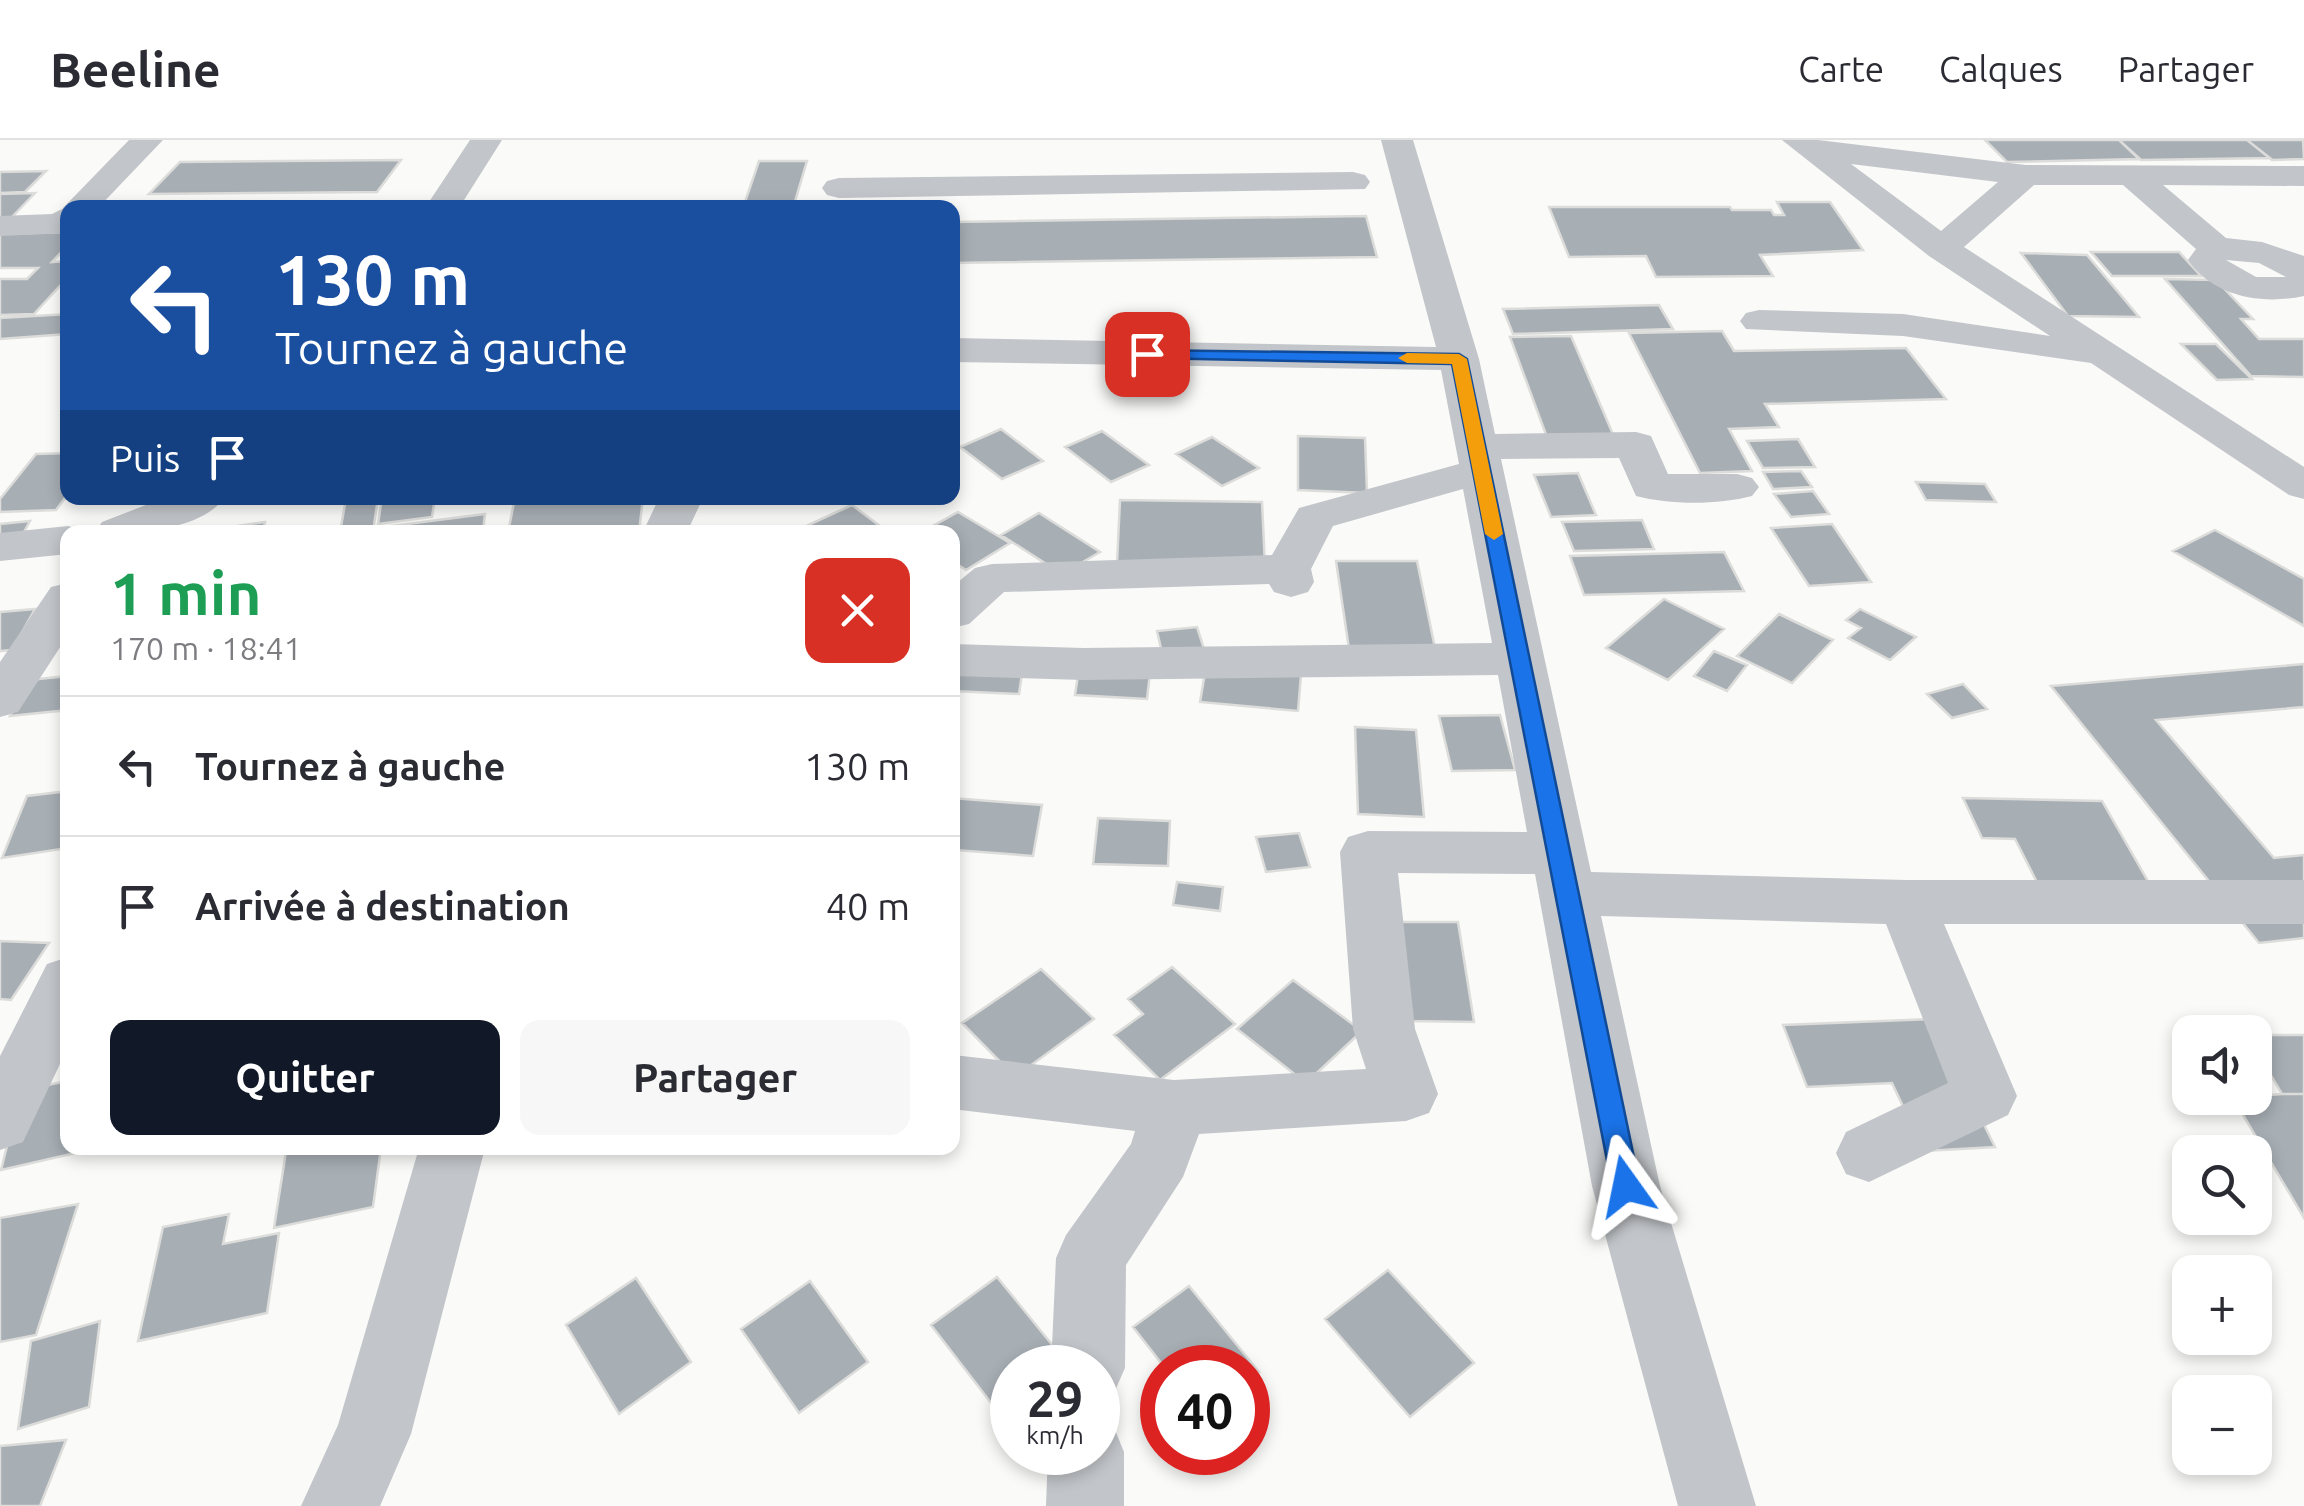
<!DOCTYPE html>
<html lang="fr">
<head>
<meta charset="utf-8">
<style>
  body { margin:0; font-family:Ubuntu,sans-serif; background:#f7f7f7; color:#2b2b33; height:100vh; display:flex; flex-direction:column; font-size:38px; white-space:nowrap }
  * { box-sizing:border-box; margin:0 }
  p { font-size:32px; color:#7c7c81 }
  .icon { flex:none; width:55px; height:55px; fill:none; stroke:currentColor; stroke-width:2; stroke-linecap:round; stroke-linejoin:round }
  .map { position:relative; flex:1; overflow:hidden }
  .sheet { position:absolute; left:60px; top:385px; width:900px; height:630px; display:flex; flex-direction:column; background:#fff; border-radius:20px; box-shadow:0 5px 15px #0003 }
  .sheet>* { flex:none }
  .top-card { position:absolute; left:60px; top:60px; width:900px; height:305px; border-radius:20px; box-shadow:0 5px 15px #0003; background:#1a4fa0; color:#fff; overflow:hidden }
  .controls { position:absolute; left:2172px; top:875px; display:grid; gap:20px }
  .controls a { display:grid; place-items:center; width:100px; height:100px; border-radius:20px; background:#fff; box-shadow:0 5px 15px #0003; font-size:50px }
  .speed { position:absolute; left:990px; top:1205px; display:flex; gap:20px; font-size:50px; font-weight:700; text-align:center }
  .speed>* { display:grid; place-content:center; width:130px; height:130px; border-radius:50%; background:#fff; box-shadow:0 5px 15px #0003; line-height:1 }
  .speed small { font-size:25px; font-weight:400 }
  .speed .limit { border:15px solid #d22; background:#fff; color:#111 }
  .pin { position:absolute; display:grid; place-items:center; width:85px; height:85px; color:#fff; margin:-42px; border-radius:20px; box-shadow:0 5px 15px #0006 }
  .me { position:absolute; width:110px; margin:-55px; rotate:348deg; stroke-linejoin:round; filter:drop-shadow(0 0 8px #0008) }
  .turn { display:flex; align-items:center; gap:35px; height:210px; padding:0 50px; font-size:45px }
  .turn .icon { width:130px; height:130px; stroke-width:2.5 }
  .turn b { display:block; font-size:70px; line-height:85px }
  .then { display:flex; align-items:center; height:95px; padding:0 50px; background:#0003; gap:20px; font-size:38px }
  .round { display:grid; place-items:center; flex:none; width:105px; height:105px; border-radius:20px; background:#f7f7f7 }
  .head { display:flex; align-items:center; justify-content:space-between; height:170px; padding:0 50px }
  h1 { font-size:60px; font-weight:700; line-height:75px; color:#1e9e55 }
  .action { display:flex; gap:20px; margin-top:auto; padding:20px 50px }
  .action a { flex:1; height:115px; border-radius:20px; background:#111827; color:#fff; font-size:40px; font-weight:700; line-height:115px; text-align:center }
  .action a+a { background:#f7f7f7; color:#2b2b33 }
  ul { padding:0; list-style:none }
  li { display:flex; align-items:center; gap:30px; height:140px; padding:0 50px; border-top:2px solid #e1e1e2 }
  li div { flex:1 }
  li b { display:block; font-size:38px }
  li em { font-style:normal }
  header { display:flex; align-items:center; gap:60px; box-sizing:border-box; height:140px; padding:0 50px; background:#fff; border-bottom:2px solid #e1e1e2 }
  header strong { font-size:48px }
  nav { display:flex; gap:55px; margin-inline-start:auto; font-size:35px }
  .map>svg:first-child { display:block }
</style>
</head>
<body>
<header>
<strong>Beeline</strong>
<nav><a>Carte</a><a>Calques</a><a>Partager</a></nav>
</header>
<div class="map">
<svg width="2304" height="1366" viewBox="0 0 2304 1366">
  <rect width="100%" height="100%" fill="#fafaf8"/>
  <path fill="#a7aeb4" stroke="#dcdcda" stroke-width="2.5" d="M1985,0H2119L2139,19L2007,22Z
    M2119,0H2247L2270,18L2141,20Z
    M2247,0H2303L2304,19L2272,20Z
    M401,20L377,52L149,54L180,22Z
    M759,21H807L793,68H743Z
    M46,31L25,52L0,53V32Z
    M35,53L10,79H0V54Z
    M1777,62H1830L1863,110L1760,115L1773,136L1656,137L1646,116L1569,117L1549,67H1730L1732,70H1771L1774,75H1784Z
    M1366,76L1377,117L952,123V82Z
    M68,92V105L52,122L68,121V137L34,174L0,175V139H27L38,128H0V94Z
    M2091,112H2179L2201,136H2112Z
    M2021,113L2087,115L2139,177L2068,176Z
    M2165,139L2216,140L2253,179H2241L2259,199H2304V237L2251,236Z
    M1659,165L1673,189L1513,194L1503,169Z
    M68,174V194L0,199V178Z
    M1722,191L1734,211L1906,208L1946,259L1765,264L1779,287L1729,289L1752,331L1700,333L1629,193Z
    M1571,196L1615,299L1548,300L1510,197Z
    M2181,204H2216L2252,239L2217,240Z
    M1001,289L1043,321L1002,339L960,307Z
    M1102,291L1149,325L1111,342L1065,307Z
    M1298,296L1365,298L1367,353L1298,350Z
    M1212,297L1259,328L1222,346L1176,314Z
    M1798,299L1815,327L1763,328L1747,301Z
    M68,313V354L56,370L0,372V359L36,314Z
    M1801,331L1812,347L1773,349L1763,332Z
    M1578,333L1596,375L1551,377L1534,335Z
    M1916,342L1985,344L1996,362L1926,360Z
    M1813,351L1829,374L1791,377L1774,354Z
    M378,358L373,392H340L346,359Z
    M382,358H435L432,377L378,384Z
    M576,358H643L639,392H508L514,363Z
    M1120,360L1262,362L1265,426L1117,424Z
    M852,365L888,392H811L804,387Z
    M958,372L1010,403L966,430L952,421V392H922Z
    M1039,373L1100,412L1062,434L1001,395Z
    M485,374L483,392H383L384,387Z
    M1642,380L1654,409L1574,411L1562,382Z
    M30,381L18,403L0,405V384Z
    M265,382L263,392H229L230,387Z
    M1832,384L1871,442L1809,446L1771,388Z
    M2215,390L2304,439V486L2173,411Z
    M1724,412L1744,451L1584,455L1570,416Z
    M1336,421H1417L1435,508L1349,509Z
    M1664,459L1724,489L1668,540L1606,508Z
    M35,469L12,510L0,511V472Z
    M1860,469L1916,497L1890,520L1848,498L1861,488L1846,480Z
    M1779,474L1833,500L1792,543L1737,516Z
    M1197,487L1205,512L1163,517L1157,491Z
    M1714,511L1747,525L1727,551L1694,536Z
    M952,518L1024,520L1019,554L952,551Z
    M1080,522L1151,525L1147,559L1075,555Z
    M2304,524V567L2156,580L2274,718L2304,715V798L2259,803L2051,546Z
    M1206,527L1301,535L1298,571L1200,562Z
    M68,536V570L10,576L29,540Z
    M1963,544L1987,569L1952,578L1927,554Z
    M1500,575L1515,630L1452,631L1439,576Z
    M1355,587L1416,590L1424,677L1358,674Z
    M68,651V708L2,718L27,656Z
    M952,658L1042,665L1033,716L955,710L952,719Z
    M1963,658L2102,661L2157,757L2043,754L2015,699L1982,698Z
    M1098,678L1170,681L1168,726L1093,724Z
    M1299,693L1310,727L1266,732L1256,697Z
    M1177,742L1223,747L1220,771L1173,765Z
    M1396,782H1458L1474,882L1409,881Z
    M0,801L49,803L11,860L0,859Z
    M1172,827L1235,884L1160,940L1114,895L1143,874L1128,859Z
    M1041,829L1094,879L1015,937L962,883Z
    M1293,840L1362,891L1306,943L1237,889Z
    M1932,879L1995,1007L1924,1011L1892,943L1807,947L1783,885Z
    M2255,895H2304V954H2282L2255,909Z
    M68,941V1008H81L80,1012L1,1030L21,950Z
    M2282,954H2304V1078L2233,958Z
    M306,1008H381L373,1067L274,1088L286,1011Z
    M78,1064L36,1195L0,1202V1078Z
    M229,1074L223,1104L279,1093L267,1173L138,1201L163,1087Z
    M1388,1130L1474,1223L1410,1277L1325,1179Z
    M997,1137L1071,1228H1012V1275L1005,1281L931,1185Z
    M636,1138L691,1222L619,1274L566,1185Z
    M810,1141L868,1222L799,1273L741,1189Z
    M1189,1146L1259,1232L1248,1241V1228H1165L1133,1187Z
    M100,1181L89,1267L18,1289L31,1201Z
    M66,1300L40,1366H0V1306Z"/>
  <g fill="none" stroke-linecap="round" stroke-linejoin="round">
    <path fill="#c2c5c9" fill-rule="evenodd" d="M129,0H163L98,68H68V93L0,96V76L52,74L62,69Z
      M470,0H502L459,68H425Z
      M1381,0H1413L1479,219L1495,294L1636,292L1651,296L1668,334H1737L1752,338L1759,347L1752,356C1718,365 1670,365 1636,356L1619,318L1501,319L1591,732L1906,740H2304V784H1944L2017,956L2008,975L1869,1042L1846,1034L1836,1013L1846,992L1948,943L1886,784L1601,776L1660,1046L1756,1366H1678L1592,1046L1535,734L1398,733L1415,889L1438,954L1429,973L1406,981L1199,994L1183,1037L1126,1125L1125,1228L1114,1253L1098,1260V1228H1051L1056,1118L1066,1095L1131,1004L1135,991L952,969L953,915L1174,940L1366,929L1353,889L1340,712L1348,697L1368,691L1527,692L1498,535L1084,540L952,536V504L1084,508L1492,503L1463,349L1333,386L1311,429L1314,442L1308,452L1291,457L1274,452L1269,444L1004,452L969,484L952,488V447L975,428L992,424L1272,415L1299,368L1459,324L1441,230L952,222V198L1436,207Z
      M1782,0H1818L2026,25L2304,26V46L2163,45L2226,98L2262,102L2304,116V156C2262,165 2214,157 2188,120L2196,109L2123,45H2034L1964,107L2304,327V359L2289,355L2091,223L1903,196L1746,189L1740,181L1746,173L1759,170L1903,174L2050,196L1929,116ZM1851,24L1998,42L1941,91ZM2226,120L2259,123L2286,137H2256Z
      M1353,32L1365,35L1370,42L1365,49L839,58L827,55L822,48L827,41L839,38Z
      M164,358H224C201,391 132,394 95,392L102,382Z
      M659,358H703L687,392H643Z
      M68,386L86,392H68V414L0,421V393Z
      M68,443V495L18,572L0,577V522L51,447Z
      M68,817V907L23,1002L0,1010V916L47,824Z
      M419,1008H485L411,1294L380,1366H301L338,1285Z
      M1098,1279L1113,1285L1124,1312V1366H1046L1048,1312H1098Z"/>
  </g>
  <path fill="#1a73e8" stroke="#114b97" stroke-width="2.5" d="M1142,210L1459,214L1467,219L1640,1046L1636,1055L1626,1059L1616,1055L1612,1046L1452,224L1147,218L1139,214Z"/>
  <path fill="#f59e0b" d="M1459,214L1467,219L1503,394L1494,400L1485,394L1452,224L1407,223L1398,218L1407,213Z"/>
</svg>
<div class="controls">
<a><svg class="icon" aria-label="sound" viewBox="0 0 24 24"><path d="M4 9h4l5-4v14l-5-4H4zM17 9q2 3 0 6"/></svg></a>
<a><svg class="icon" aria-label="search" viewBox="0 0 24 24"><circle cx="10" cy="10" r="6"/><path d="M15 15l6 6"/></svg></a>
<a>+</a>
<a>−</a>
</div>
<div class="speed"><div>29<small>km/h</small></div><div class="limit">40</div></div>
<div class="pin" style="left:1147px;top:214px;background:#d93025"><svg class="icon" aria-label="arrive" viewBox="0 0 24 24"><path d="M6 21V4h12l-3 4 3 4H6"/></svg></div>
<svg class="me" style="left:1626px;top:1046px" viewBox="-20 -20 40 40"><path d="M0-17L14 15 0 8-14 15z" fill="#1a73e8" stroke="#fff" stroke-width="4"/></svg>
<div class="top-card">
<div class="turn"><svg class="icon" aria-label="left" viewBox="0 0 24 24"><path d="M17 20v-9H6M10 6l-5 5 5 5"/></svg><div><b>130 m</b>Tournez à gauche</div></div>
<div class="then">Puis<svg class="icon" aria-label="arrive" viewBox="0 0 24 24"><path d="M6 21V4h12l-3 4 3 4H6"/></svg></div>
</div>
<section class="sheet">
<div class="head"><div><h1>1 min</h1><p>170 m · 18:41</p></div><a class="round" style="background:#d93025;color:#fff"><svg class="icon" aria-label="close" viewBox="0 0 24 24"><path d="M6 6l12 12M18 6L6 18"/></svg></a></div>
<ul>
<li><svg class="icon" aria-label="left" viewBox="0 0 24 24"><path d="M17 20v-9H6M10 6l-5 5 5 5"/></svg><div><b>Tournez à gauche</b></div><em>130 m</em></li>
<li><svg class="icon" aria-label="arrive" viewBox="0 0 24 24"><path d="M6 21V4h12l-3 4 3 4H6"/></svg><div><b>Arrivée à destination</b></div><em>40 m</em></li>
</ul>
<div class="action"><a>Quitter</a><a>Partager</a></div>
</section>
</div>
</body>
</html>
